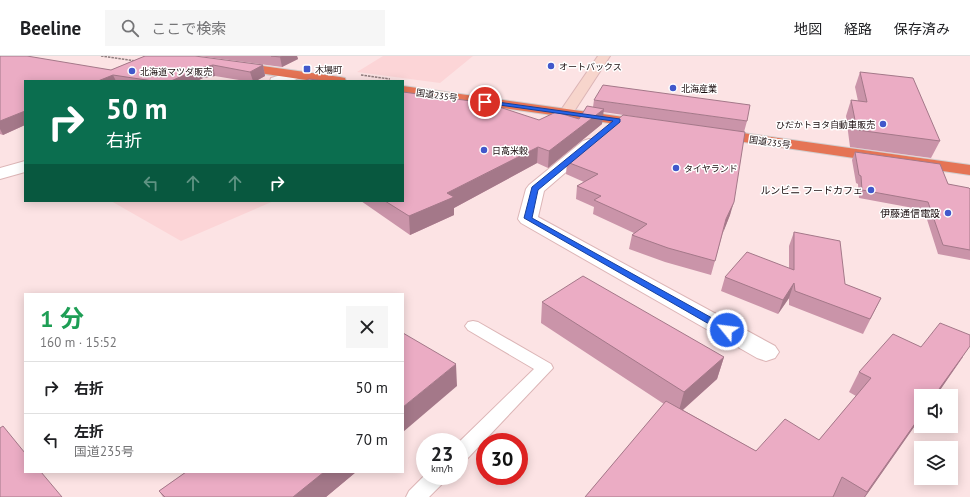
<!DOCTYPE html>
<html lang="ja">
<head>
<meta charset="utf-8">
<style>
  body { margin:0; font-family:"PT Sans","Noto Sans JP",sans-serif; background:#f6f6f6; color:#202124; height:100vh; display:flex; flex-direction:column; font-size:15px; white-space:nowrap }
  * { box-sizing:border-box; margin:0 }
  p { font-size:13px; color:#757577 }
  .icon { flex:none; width:22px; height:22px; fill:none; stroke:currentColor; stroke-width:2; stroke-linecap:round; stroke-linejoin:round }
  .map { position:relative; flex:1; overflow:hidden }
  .panel { position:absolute; left:24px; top:237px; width:380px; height:180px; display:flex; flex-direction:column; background:#fff; border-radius:0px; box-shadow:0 2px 10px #0003 }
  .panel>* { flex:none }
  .banner { position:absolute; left:24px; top:24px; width:380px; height:122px; border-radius:0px; box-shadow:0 2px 10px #0003; background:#0b6e4f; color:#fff; overflow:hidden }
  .fabs { position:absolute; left:914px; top:333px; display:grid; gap:8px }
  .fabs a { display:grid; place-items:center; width:44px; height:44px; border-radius:0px; background:#fff; box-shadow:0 2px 10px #0003; font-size:20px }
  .speed { position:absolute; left:416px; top:377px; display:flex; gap:8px; font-size:20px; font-weight:700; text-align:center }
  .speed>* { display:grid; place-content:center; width:52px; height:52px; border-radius:50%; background:#fff; box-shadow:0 2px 10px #0003; line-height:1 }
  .speed small { font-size:10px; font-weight:400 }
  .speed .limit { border:6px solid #d22; background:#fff; color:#111 }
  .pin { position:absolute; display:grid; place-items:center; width:34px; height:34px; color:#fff; margin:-17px; border:2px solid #fff; border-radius:50%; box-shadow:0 1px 4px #0007 }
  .me { position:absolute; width:44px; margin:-22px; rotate:299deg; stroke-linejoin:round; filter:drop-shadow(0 0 3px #0008) }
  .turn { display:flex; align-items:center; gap:14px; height:84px; padding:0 16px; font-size:18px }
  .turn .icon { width:52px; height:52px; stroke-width:2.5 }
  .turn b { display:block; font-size:28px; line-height:34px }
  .lanes { display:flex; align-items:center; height:38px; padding:0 16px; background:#0003; justify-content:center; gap:20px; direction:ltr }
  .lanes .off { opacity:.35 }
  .round { display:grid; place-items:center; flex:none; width:42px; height:42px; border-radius:0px; background:#f6f6f6 }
  .headline { display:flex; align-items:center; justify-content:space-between; height:68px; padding:0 16px }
  h1 { font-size:24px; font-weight:700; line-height:30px; color:#1e9e55 }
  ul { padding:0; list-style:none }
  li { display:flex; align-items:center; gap:12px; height:52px; padding:0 16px; border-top:1px solid #e0e0e0 }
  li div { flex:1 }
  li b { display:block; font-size:15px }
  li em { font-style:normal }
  header { display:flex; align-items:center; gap:24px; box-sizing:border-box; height:56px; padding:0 20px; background:#fff; border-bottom:1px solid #e0e0e0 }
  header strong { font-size:19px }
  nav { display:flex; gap:22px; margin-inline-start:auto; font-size:14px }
  .search { width:280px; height:36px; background:#f6f6f6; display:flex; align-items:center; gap:10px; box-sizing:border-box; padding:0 14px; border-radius:0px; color:#757577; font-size:15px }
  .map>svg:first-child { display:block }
</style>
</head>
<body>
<header>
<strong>Beeline</strong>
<div class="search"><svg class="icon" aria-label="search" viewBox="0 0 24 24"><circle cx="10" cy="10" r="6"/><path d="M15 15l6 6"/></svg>ここで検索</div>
<nav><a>地図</a><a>経路</a><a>保存済み</a></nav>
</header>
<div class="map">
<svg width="970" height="441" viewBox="0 0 970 441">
  <rect width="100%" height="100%" fill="#fce3e4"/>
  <path fill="#fcd5d7" d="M383,0H473L440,27L357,16Z
    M111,145H274L181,185Z"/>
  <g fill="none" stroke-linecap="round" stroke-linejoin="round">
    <defs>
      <path id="lane" d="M473,265L478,266L551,308L553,312L466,404L459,406V386L534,313L468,274L465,270L468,266Z
        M425,419L447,420L444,426L429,441H406L409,435Z"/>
      <path id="street" d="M295,15L299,16L301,19C295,28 279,25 270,25L271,22Z
        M589,83L595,85L597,88L595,91L544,135L538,161L775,290L779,296L775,302L766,305L757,302L521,167L518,163L526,133L529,129L583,85Z
        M25,105V116L0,123V112Z"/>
      <path id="secondary" d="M598,0H610L571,60L566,61L561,60L559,57Z"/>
      <path id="highway" d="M235,6L340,21L345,22L346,25H313L231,13L229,10L231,7Z
        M403,30L645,64L650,65L652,68L650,71L645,72L403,38Z
        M715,73L970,109V119L710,81L707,78L710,75Z"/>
    </defs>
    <use href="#lane" stroke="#dcb5b6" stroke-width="2"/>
    <use href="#street" stroke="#dcb5b6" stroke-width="2"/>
    <use href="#secondary" stroke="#dcb5b6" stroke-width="2"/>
    <use href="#highway" stroke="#d1cecf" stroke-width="2"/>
    <path stroke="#8f7c7d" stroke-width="1.5" stroke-dasharray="2.5 1" stroke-linecap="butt" d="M101,0L136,5
      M361,19L390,23"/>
    <use href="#lane" fill="#fff" fill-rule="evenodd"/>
    <use href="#street" fill="#fff" fill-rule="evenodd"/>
    <use href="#secondary" fill="#f7d5cc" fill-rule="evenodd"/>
    <use href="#highway" fill="#e57455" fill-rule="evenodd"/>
  </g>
  <path fill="#ca94a9" d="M0,0L111,14L145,0L263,9L265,20L256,25H245L215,20L203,22L197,25H25V69L3,79L0,78Z
    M199,0H297L298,3L282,11Z
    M860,16L940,85L931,102L850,91L846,60L851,44L858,45L855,31Z
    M594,44L747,65L744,76L730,159L723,176L711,219L665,206L629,193L632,179L634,177L593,158L594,151L576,143L577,130L584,126L566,118L567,106L727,74L603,56L602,68L548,112L537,107L454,152V159L410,179L361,145H403L539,64L579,63L593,51Z
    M855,96L948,128L970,133V204L938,198L924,154L859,142L858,128L856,127L852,104Z
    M794,176L845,228L881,242L863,278L789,249V242L778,258L721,235L725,221L789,212V190Z
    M542,246L724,301L717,323L683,354L756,395L819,384L856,340L849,336L859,316L921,291L963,301L865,441H585L664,348L541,267Z
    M186,416H356L326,441H163L159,435Z"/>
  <path fill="#a47889" d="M282,0H297L298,3L282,11L280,1Z
    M213,9L215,20L203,22L197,25H171L200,12Z
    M263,9L265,20L256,25H253L250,16Z
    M113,19L116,25H98Z
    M604,53L602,68L548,112L549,95Z
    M25,55V69L3,79L0,73V65Z
    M538,91L537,107L454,152V159L410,179L409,160L447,137Z
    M734,146L730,159L723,177L726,163Z
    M794,227L789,242L778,258L783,244Z
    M970,290L936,340H934Z
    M724,301L717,323L678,358L684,336Z
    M456,308L457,330L403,376V351Z
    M921,359V361L865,441H864Z
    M324,416H356L326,441H293Z"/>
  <path fill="#ebacc4" stroke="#a47889" d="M0,0H27L111,14L145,0H195L263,9L250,16L213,9L200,12L171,25H153L113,19L98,25H25V55L0,65Z
    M271,0H282L280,1Z
    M860,16L913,22L940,85L857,74L851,44L867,46Z
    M309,23L325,25H305Z
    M603,29L750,49L747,65L594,44Z
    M403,36L471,45L475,43L539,64L556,56L579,63L587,50L604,53L549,95L538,91L447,137L454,141L409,160L385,145H403Z
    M623,59L745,76L734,146L726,163L715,205L668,192L632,179L647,168L594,144L601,140L577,130L598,118L567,106Z
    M855,96L940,108L948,128L969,132L970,133V194L943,189L928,146L862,134L861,120L859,119Z
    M794,176L840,185L845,228L881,242L870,263L795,235L794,227L783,244L725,221L747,196L794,214Z
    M583,220L724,301L684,336L542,246Z
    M940,267L970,279V290L934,340H921V359L867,436L842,421L833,441H585L666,345L756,395L785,363L819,384L871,322L859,316L893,278L921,291Z
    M403,277L456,308L403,351Z
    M3,370L25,397V416H41L62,441H0V372Z
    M186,416H324L293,441H165L159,435Z"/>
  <path fill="#2563eb" stroke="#184099" d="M483,44L620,63V66L538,134L532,162L730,272L732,274L730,276H723L524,162L532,131L613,65L485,47L482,46Z"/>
  <g fill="#4158cb" stroke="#fff" stroke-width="1.5">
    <circle cx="551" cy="10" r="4"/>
    <rect x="303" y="9" width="8" height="8" rx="2"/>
    <circle cx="132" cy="15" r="4"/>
    <circle cx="673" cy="32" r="4"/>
    <circle cx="883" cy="68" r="4"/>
    <circle cx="484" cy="94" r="4"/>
    <circle cx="676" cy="112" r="4"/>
    <circle cx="871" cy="134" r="4"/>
    <circle cx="948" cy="157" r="4"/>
  </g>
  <g text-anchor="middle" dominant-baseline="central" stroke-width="3" stroke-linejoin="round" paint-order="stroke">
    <g font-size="9" fill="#190c0d" stroke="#fff" text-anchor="start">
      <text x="559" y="10">オートバックス</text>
      <text x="315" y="13">木場町</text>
      <text x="140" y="15">北海道マツダ販売</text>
      <text x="681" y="32">北海産業</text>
      <text x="875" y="68" text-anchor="end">ひだかトヨタ自動車販売</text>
      <text x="492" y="94">日高米穀</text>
      <text x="684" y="112">タイヤランド</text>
    </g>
    <g font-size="9" fill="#190c0d" stroke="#fff">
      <text transform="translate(437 39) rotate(8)">国道235号</text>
      <text transform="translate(770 86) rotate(8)">国道235号</text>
    </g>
    <g font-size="10" fill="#190c0d" stroke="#fff" text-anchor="end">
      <text x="863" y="134">ルンビニ フードカフェ</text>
      <text x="940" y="157">伊藤通信電設</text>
    </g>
  </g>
</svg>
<div class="fabs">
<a><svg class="icon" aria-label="sound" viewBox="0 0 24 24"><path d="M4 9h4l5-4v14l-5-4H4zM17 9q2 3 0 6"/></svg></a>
<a><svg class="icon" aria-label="layers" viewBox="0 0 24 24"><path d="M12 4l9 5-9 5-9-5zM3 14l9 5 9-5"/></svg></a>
</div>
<div class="speed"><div>23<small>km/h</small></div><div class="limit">30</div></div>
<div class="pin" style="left:485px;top:46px;background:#d93025"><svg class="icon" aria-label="arrive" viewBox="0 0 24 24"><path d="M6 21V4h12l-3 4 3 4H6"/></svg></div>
<svg class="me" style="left:727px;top:274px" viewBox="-20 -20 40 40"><circle r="17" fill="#2563eb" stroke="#fff" stroke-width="3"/><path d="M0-11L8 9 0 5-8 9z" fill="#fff"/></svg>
<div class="banner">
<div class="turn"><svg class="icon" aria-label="right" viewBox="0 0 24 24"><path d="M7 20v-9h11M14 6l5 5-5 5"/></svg><div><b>50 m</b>右折</div></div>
<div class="lanes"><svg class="icon off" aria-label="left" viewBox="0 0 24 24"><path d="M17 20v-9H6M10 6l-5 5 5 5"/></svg><svg class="icon off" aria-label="ahead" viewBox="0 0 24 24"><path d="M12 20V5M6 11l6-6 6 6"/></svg><svg class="icon off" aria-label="ahead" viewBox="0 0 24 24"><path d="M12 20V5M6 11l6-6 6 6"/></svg><svg class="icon" aria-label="right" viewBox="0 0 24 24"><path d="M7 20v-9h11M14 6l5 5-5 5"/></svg></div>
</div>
<section class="panel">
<div class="headline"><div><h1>1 分</h1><p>160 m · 15:52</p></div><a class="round"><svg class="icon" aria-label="close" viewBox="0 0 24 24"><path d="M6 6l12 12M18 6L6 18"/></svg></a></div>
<ul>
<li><svg class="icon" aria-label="right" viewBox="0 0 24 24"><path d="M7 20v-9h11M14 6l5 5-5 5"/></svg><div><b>右折</b></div><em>50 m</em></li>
<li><svg class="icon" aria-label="left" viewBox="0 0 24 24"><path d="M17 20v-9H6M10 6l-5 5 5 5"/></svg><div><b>左折</b><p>国道235号</p></div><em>70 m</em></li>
</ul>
</section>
</div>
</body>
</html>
